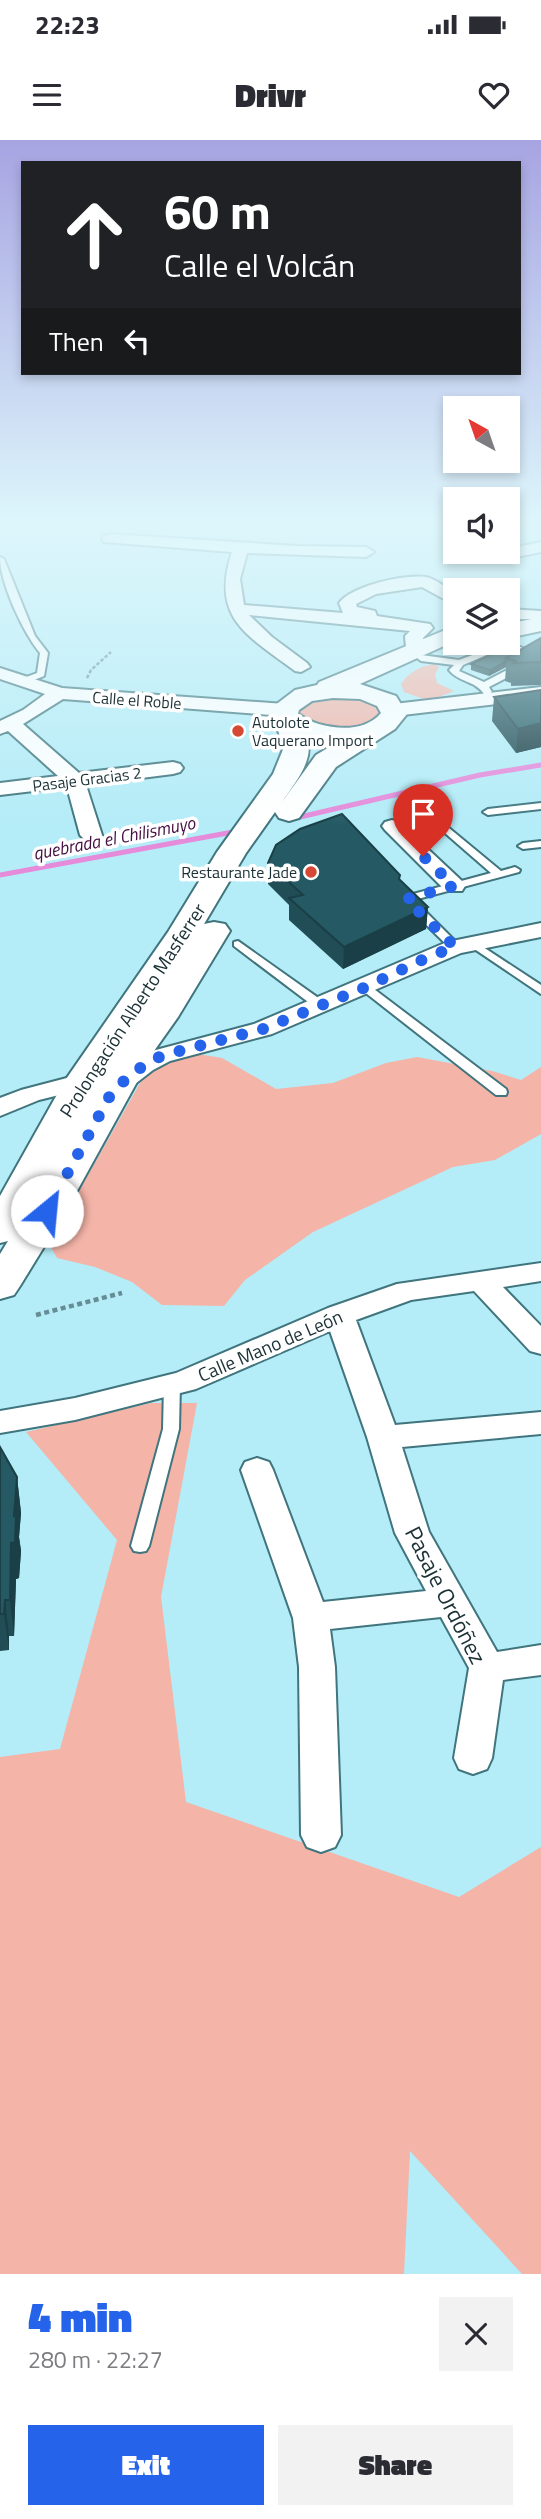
<!DOCTYPE html>
<html lang="en">
<head>
<meta charset="utf-8">
<style>
  body { margin:0; font-family:"Titillium Web",sans-serif; background:#f2f2f3; color:#2b2b33; height:100vh; display:flex; flex-direction:column; font-size:26px; white-space:nowrap }
  * { box-sizing:border-box; margin:0 }
  p { font-size:23px; color:#7c7c81 }
  .icon { flex:none; width:38px; height:38px; fill:none; stroke:currentColor; stroke-width:2; stroke-linecap:round; stroke-linejoin:round }
  .map { position:relative; height:2134px; overflow:hidden }
  .sheet { display:flex; flex-direction:column; background:#fff; flex:1 }
  .sheet>* { flex:none }
  .top-card { position:absolute; left:21px; top:21px; width:500px; height:214px; border-radius:0px; box-shadow:0 4px 10px #0003; background:#202124; color:#fff; overflow:hidden }
  .needle { width:46px; rotate:320deg }
  .fabs { position:absolute; left:443px; top:256px; display:grid; gap:14px }
  .fabs a { display:grid; place-items:center; width:77px; height:77px; border-radius:0px; background:#fff; box-shadow:0 4px 10px #0003; font-size:35px }
  .pin { position:absolute; display:grid; place-items:center; width:60px; height:60px; color:#fff; margin:-72px -30px; border-radius:50% 50% 50% 0; rotate:-45deg; box-shadow:0 0 7px #0007 }
  .pin .icon { rotate:45deg }
  .me { position:absolute; width:77px; margin:-38px; rotate:28deg; stroke-linejoin:round; filter:drop-shadow(0 0 5px #0008) }
  .turn { display:flex; align-items:center; gap:24px; height:147px; padding:0 28px; font-size:32px }
  .turn .icon { width:91px; height:91px; stroke-width:2.5 }
  .turn b { display:block; font-size:49px; line-height:60px }
  .then { display:flex; align-items:center; height:66px; padding:0 28px; background:#0003; gap:14px; font-size:26px }
  .round { display:grid; place-items:center; flex:none; width:74px; height:74px; border-radius:0px; background:#f2f2f3 }
  .overview { display:flex; align-items:center; justify-content:space-between; height:119px; padding:0 28px }
  h1 { font-size:42px; font-weight:800; line-height:52px; color:#2563eb }
  .action { display:flex; gap:14px; margin-top:auto; padding:14px 28px }
  .action a { flex:1; height:80px; border-radius:0px; background:#2563eb; color:#fff; font-size:28px; font-weight:800; line-height:80px; text-align:center }
  .action a+a { background:#f2f2f3; color:#2b2b33 }
  .status { display:flex; justify-content:space-between; align-items:center; height:49px; padding:0 35px; background:#fff; direction:ltr }
  .status svg { height:19px; fill:currentColor }
  header { display:flex; justify-content:space-between; align-items:center; height:91px; padding:0 28px; background:#fff; font-size:32px; font-weight:800 }
  .map>svg:first-child { display:block }
</style>
</head>
<body>
<div class="status"><b>22:23</b><svg viewBox="0 0 49 12"><path d="M0 12V9h3v3zM5 12V6h3v6zM10 12V3h3v9zM15 12V0h3v12zM26 1h20v11H26zM47 4h2v5h-2z"/></svg></div>
<header><svg class="icon" aria-label="menu" viewBox="0 0 24 24"><path d="M4 6h16M4 12h16M4 18h16"/></svg>Drivr<svg class="icon" aria-label="heart" viewBox="0 0 24 24"><path d="M12 20l-8-8c-3-5 5-10 8-4 3-6 11-1 8 4z"/></svg></header>
<div class="map">
<svg width="541" height="2134" viewBox="0 0 541 2134">
  <rect width="100%" height="100%" fill="#b4ecf7"/>
  <path fill="#f5b4a8" d="M434,524L439,527L435,534L437,543L454,551L429,561L404,552L401,544C409,532 421,526 434,524Z
    M325,555L369,559L383,570L381,578C348,593 329,594 297,574L299,566Z
    M198,914L222,918L276,949L333,943L386,923L417,917L492,931L521,940L541,927V994L495,1020L453,1027L313,1092L245,1140L224,1166L162,1165L132,1142L95,1127L57,1118L49,1104L148,929Z
    M151,1263H197L161,1457L186,1662L459,1757L541,1707V2134H522L410,2011L404,2134H0V1617L60,1609L117,1400L26,1292Z"/>
  <g fill="none" stroke-linecap="round" stroke-linejoin="round">
    <path stroke="#e58bda" stroke-width="5" d="M300,677L480,635L541,625
      M0,735L233,692"/>
    <defs>
      <path id="lane" d="M0,417L4,419L35,496L48,513L44,536L24,544L21,543V539L37,533L40,513C23,492 0,443 0,417Z
        M496,502H508L540,515L541,518L534,519L505,507L463,525L459,531L484,542L517,525H523V529L489,547L492,552L487,555L484,554C476,541 458,542 449,530L454,525L421,521L417,518L421,515L459,520L497,506Z
        M541,663V669L488,675L483,672L488,669Z
        M449,688L501,731L515,727L520,730L519,732L414,760L459,805V809H451L400,759L402,757L491,733L445,693L444,691Z
        M541,701V707L523,709L518,706L523,703Z
        M238,801L324,862L326,865L324,868H316L234,806V802Z
        M474,801L541,845V854L470,806V802Z
        M366,843L506,949L507,952L506,955H496L362,850L360,847Z
        M172,1239L178,1240L180,1244L179,1289L149,1406L146,1411L140,1412L134,1411L131,1406L163,1289L164,1244L166,1240Z"/>
      <path id="street" d="M110,394L297,406L366,407L374,412L366,417L247,413L240,439L244,465L343,473L339,463C352,446 404,434 426,437C436,439 446,448 455,453V465L422,447L376,454L356,464L357,467L375,471L377,476L430,484L433,488L423,498L424,508L415,513L406,508L405,496L410,491L249,475L272,497L307,523L310,527L301,532L295,531C247,495 210,478 232,412L104,402L102,399L104,396Z
        M541,402V412L512,418L504,413L508,409Z
        M508,469L541,471V479H508Z
        M0,528L62,548L285,564L294,570L285,576L63,559L23,584L79,633L173,622L180,624L183,628L180,632L173,634L86,645L102,695L98,699H84L80,695L67,647L0,655V643L58,636L8,591L0,594V581L23,570L45,554L0,539Z
        M541,547V559L394,576L385,570L394,564Z
        M392,680L399,682L462,741L465,746L462,751H446L385,690L382,686L385,682Z
        M541,783V797L461,813L272,894L170,921L153,930L126,951L117,954L108,951L104,946L135,920L152,911L254,884L447,802Z
        M82,934L91,937L95,942L91,947L39,960L0,976V958L21,950Z
        M541,1123V1141L503,1147L541,1186V1214L530,1211L474,1151L411,1160L356,1180L395,1285L541,1272V1294L402,1307L429,1392L497,1512L541,1505V1535L503,1540L492,1618L487,1629L473,1634L459,1629L454,1618L469,1528L441,1477L330,1489L335,1527L341,1695L335,1707L321,1712L307,1707L301,1695L299,1527L293,1478L241,1330L245,1322L257,1318L269,1322L273,1330L323,1462L426,1451L395,1393L367,1297L330,1191L196,1249L75,1280L0,1293V1271L75,1258L176,1233L328,1168L397,1144Z"/>
      <path id="primary" d="M541,477V491L508,498V484Z
        M455,486V501L360,544L396,556L407,574L395,589L336,627L299,678L289,681L279,678L275,672L246,713L204,784L214,782L225,784L230,791L178,877L154,911L66,1071L20,1146L14,1155L0,1159V1114L8,1101L0,1103V1056L64,942L168,792L217,712L273,634L284,607L272,574L274,566L295,550L317,545L319,542ZM333,558L360,559L377,566L381,573C362,596 319,589 298,574L299,570L312,561ZM307,598L336,603L316,615L282,662C294,644 315,620 307,598Z"/>
    </defs>
    <use href="#lane" stroke="#40757e" stroke-width="4"/>
    <use href="#street" stroke="#40757e" stroke-width="4"/>
    <use href="#primary" stroke="#40757e" stroke-width="4"/>
    <path stroke="#668d94" stroke-width="2.5" stroke-dasharray="3.5 2" stroke-linecap="butt" d="M87,538L91,530L111,512"/>
    <path stroke="#668d94" stroke-width="4.5" stroke-dasharray="5 3.5" stroke-linecap="butt" d="M36,1175L122,1153"/>
    <use href="#lane" fill="#fff" fill-rule="evenodd"/>
    <use href="#street" fill="#fff" fill-rule="evenodd"/>
    <use href="#primary" fill="#fff" fill-rule="evenodd"/>
  </g>
  <path fill="#204d56" d="M541,498V545L511,546V543L505,541L506,527L489,536L471,530V524L521,510Z
    M541,550V607L516,613L492,581L494,557Z
    M268,723L399,739L428,767L426,789L343,829L289,780V765L268,744Z
    M0,1307L17,1337L21,1373L19,1397L21,1411L19,1438L16,1439L14,1496H9V1510L0,1511Z"/>
  <path fill="#1a3f46" d="M506,521V527L489,536L490,530Z
    M541,583V607L516,613L518,589Z
    M428,767L426,789L343,829L344,807Z
    M17,1337L21,1373L19,1397L21,1411L19,1438L16,1439L14,1496L10,1460L11,1403Z
    M5,1460L9,1496V1510L4,1474Z"/>
  <path fill="#255a64" stroke="#1a3f46" stroke-width="2" d="M541,498V522L513,523L516,521L506,518Z
    M509,506L521,510L506,518V521L490,530L471,524Z
    M541,550V583L518,589L494,557Z
    M342,674L400,735L399,739L428,767L344,807L289,758L303,755L268,723L276,705L300,689Z
    M0,1307L17,1337L14,1376L16,1375L15,1402L11,1403L10,1460H5L4,1474H0Z"/>
  <linearGradient id="sky" x2="0" y2="1"><stop stop-color="#a7a4e2"/><stop offset="0.56" stop-color="#ddf6fb"/><stop offset="1" stop-color="#ddf6fb" stop-opacity="0"/></linearGradient>
  <rect width="541" height="685" fill="url(#sky)"/>
  <g fill="none" stroke-linecap="round" stroke-linejoin="round">
    <path stroke="#2563eb" stroke-width="12" stroke-dasharray="0 21.6" d="M47,1071L113,950L144,925L161,916L263,889L366,847L428,817L455,807L406,759L454,746L423,716"/>
  </g>
  <g fill="#d54934" stroke="#fff" stroke-width="2.5">
    <circle cx="238" cy="591" r="7"/>
    <circle cx="311" cy="732" r="7"/>
  </g>
  <g text-anchor="middle" dominant-baseline="central" stroke-width="7" stroke-linejoin="round" paint-order="stroke">
    <g font-size="16" fill="#1b3135" stroke="#fff">
      <text transform="translate(137 560) rotate(4)">Calle el Roble</text>
      <text transform="translate(87 639) rotate(-7)">Pasaje Gracias 2</text>
    </g>
    <g font-size="16" fill="#1b3135" stroke="#fff" text-anchor="start">
      <text x="252" y="582">Autolote<tspan x="252" dy="18">Vaquerano Import</tspan></text>
      <text x="297" y="732" text-anchor="end">Restaurante Jade</text>
    </g>
    <g font-size="18" font-style="italic" fill="#460f42" stroke="#fff">
      <text transform="translate(114 698) rotate(-11)">quebrada el Chilismuyo</text>
    </g>
    <g font-size="19" fill="#1b3135" stroke="#fff">
      <text transform="translate(132 870) rotate(-57)">Prolongación Alberto Masferrer</text>
      <text transform="translate(270 1205) rotate(-23)">Calle Mano de León</text>
    </g>
    <g font-size="23" fill="#1b3135" stroke="#fff">
      <text transform="translate(446 1455) rotate(63)">Pasaje Ordóñez</text>
    </g>
  </g>
</svg>
<div class="fabs">
<a><svg class="needle" viewBox="-14 -14 28 28"><path d="M0-13l5 13h-10z" fill="#e53935"/><path d="M0 13l5-13h-10z" fill="#7c7c81"/></svg></a>
<a><svg class="icon" aria-label="sound" viewBox="0 0 24 24"><path d="M4 9h4l5-4v14l-5-4H4zM17 9q2 3 0 6"/></svg></a>
<a><svg class="icon" aria-label="layers" viewBox="0 0 24 24"><path d="M12 4l9 5-9 5-9-5zM3 14l9 5 9-5"/></svg></a>
</div>
<div class="pin" style="left:423px;top:716px;background:#d93025"><svg class="icon" aria-label="arrive" viewBox="0 0 24 24"><path d="M6 21V4h12l-3 4 3 4H6"/></svg></div>
<svg class="me" style="left:47px;top:1071px" viewBox="-20 -20 40 40"><circle r="19" fill="#fff"/><path d="M0-13L10 11 0 6-10 11z" fill="#2563eb"/></svg>
<div class="top-card">
<div class="turn"><svg class="icon" aria-label="ahead" viewBox="0 0 24 24"><path d="M12 20V5M6 11l6-6 6 6"/></svg><div><b>60 m</b>Calle el Volcán</div></div>
<div class="then">Then<svg class="icon" aria-label="left" viewBox="0 0 24 24"><path d="M17 20v-9H6M10 6l-5 5 5 5"/></svg></div>
</div>
</div>
<section class="sheet">
<div class="overview"><div><h1>4 min</h1><p>280 m · 22:27</p></div><a class="round"><svg class="icon" aria-label="close" viewBox="0 0 24 24"><path d="M6 6l12 12M18 6L6 18"/></svg></a></div>
<div class="action"><a>Exit</a><a>Share</a></div>
</section>
</body>
</html>
